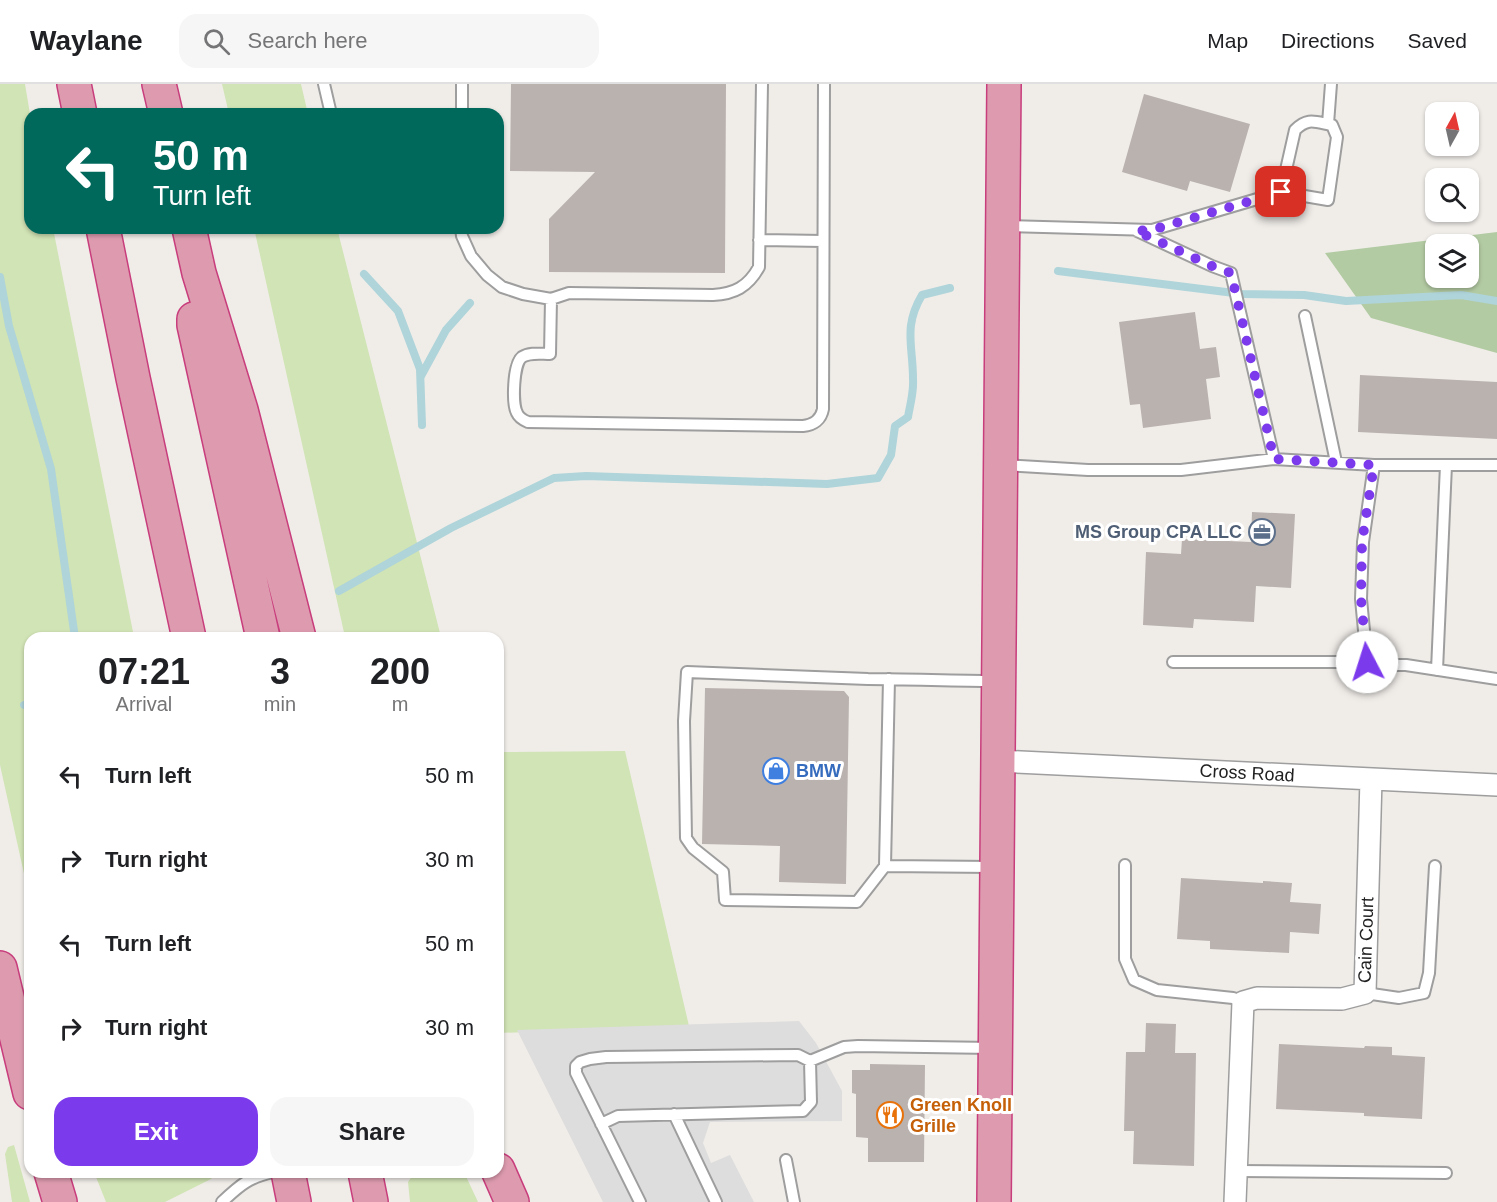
<!DOCTYPE html>
<html lang="en">
<head>
<meta charset="utf-8">
<style>
  body { margin:0; font-family:Arial,sans-serif; background:#f6f6f6; color:#202124; height:100vh; display:flex; flex-direction:column; font-size:22px; white-space:nowrap }
  * { box-sizing:border-box; margin:0 }
  p { font-size:20px; color:#757577 }
  .icon { flex:none; width:33px; height:33px; fill:none; stroke:currentColor; stroke-width:2; stroke-linecap:round; stroke-linejoin:round }
  .map { position:relative; flex:1; overflow:hidden }
  .drawer { position:absolute; left:24px; top:548px; width:480px; height:546px; display:flex; flex-direction:column; background:#fff; border-radius:18px; box-shadow:0 2px 4px #0004 }
  .drawer>* { flex:none }
  .top-card { position:absolute; left:24px; top:24px; width:480px; height:126px; border-radius:18px; box-shadow:0 2px 4px #0004; background:#00695c; color:#fff; overflow:hidden }
  .needle { width:39px; rotate:8deg }
  .buttons { position:absolute; left:1425px; top:18px; display:grid; gap:12px }
  .buttons a { display:grid; place-items:center; width:54px; height:54px; border-radius:12px; background:#fff; box-shadow:0 2px 4px #0004; font-size:30px }
  .pin { position:absolute; display:grid; place-items:center; width:51px; height:51px; color:#fff; margin:-26px; border-radius:12px; box-shadow:0 3px 9px #0006 }
  .me { position:absolute; width:66px; margin:-33px; rotate:355deg; stroke-linejoin:round; filter:drop-shadow(0 0 4px #0008) }
  .turn { display:flex; align-items:center; gap:21px; height:126px; padding:0 30px; font-size:27px }
  .turn .icon { width:78px; height:78px; stroke-width:2.5 }
  .turn b { display:block; font-size:42px; line-height:51px }
  .eta { display:flex; justify-content:space-evenly; align-items:center; height:102px; text-align:center }
  .eta b { font-size:36px; font-weight:800; line-height:42px }
  .primary-button { display:flex; gap:12px; margin-top:auto; padding:12px 30px }
  .primary-button a { flex:1; height:69px; border-radius:18px; background:#7c3aed; color:#fff; font-size:24px; font-weight:800; line-height:69px; text-align:center }
  .primary-button a+a { background:#f6f6f6; color:#202124 }
  ul { padding:0; list-style:none }
  li { display:flex; align-items:center; gap:18px; height:84px; padding:0 30px }
  li div { flex:1 }
  li b { display:block; font-size:22px }
  li em { font-style:normal }
  header { display:flex; align-items:center; gap:36px; box-sizing:border-box; height:84px; padding:0 30px; background:#fff; border-bottom:2px solid #e0e0e0 }
  header strong { font-size:28px }
  nav { display:flex; gap:33px; margin-inline-start:auto; font-size:21px }
  .search { width:420px; height:54px; background:#f6f6f6; display:flex; align-items:center; gap:15px; box-sizing:border-box; padding:0 21px; border-radius:18px; color:#757577; font-size:22px }
  .map>svg:first-child { display:block }
</style>
</head>
<body>
<header>
<strong>Waylane</strong>
<div class="search"><svg class="icon" aria-label="search" viewBox="0 0 24 24"><circle cx="10" cy="10" r="6"/><path d="M15 15l6 6"/></svg>Search here</div>
<nav><a>Map</a><a>Directions</a><a>Saved</a></nav>
</header>
<div class="map">
<svg width="1497" height="1118" viewBox="0 0 1497 1118">
  <rect width="100%" height="100%" fill="#f0ede9"/>
  <path fill="#d1e4b5" d="M0,0H25L30,30V144H53L134,553L30,554V817L0,681Z
    M222,0H301L308,30H229Z
    M254,144H337L441,553H345Z
    M625,667L689,942L498,949V668Z
    M14,1061L30,1118H12L5,1070L8,1063Z
    M94,1088H216L211,1095L165,1118H106Z
    M415,1088H464L478,1118H410L408,1098Z"/>
  <path fill="#b3cba3" fill-rule="evenodd" d="M1497,148V269L1371,234L1325,169ZM1436,160H1468V194H1436Z"/>
  <path fill="#ddd" d="M799,937L816,959L842,1007V1037L710,1038L703,1059L711,1079L730,1071L754,1118H603L517,946Z"/>
  <g fill="none" stroke-linecap="round" stroke-linejoin="round">
    <path stroke="#afd4d9" stroke-width="8" d="M1058,187L1242,210L1304,211L1346,217L1461,211L1497,217
      M364,190L398,227L420,285L422,341
      M0,193L9,242L51,385L75,554
      M421,292L446,246L470,219
      M339,507L451,444L554,394L586,392L827,400L878,394L891,371L895,342L908,333C910,321 914,308 913,295C913,261 903,243 922,211L950,204
      M24,621L30,619"/>
  </g>
  <path fill="#bab2af" d="M511,0H726L725,189L549,188V135L595,88L510,87Z
    M1144,10L1250,40L1230,108L1190,97L1187,107L1122,88Z
    M1195,228L1200,265L1216,263L1220,293L1206,295L1211,335L1143,344L1140,320L1130,321L1119,238Z
    M1360,291L1497,298V355L1358,348Z
    M1252,428L1295,430L1291,504L1256,502L1254,538L1194,535L1193,544L1143,541L1146,468L1181,470L1182,455L1251,458Z
    M705,604L844,607L849,613L846,800L779,798L780,762L702,760Z
    M1181,794L1263,799V797L1292,799L1290,818L1321,820L1319,850L1290,848L1289,869L1210,865V857L1177,855Z
    M1146,939L1176,940L1175,969H1196L1194,1082L1133,1080L1134,1047H1124L1126,968H1145Z
    M1279,960L1364,964L1365,962L1392,963V971L1425,973L1422,1035L1364,1032V1029L1276,1025Z
    M870,980L925,981L924,1078H868V1054L856,1053V1010L852,1009V986H870Z"/>
  <g fill="none" stroke-linecap="round" stroke-linejoin="round">
    <defs>
      <path id="lane" d="M324,0L331,30
        M462,30V0
        M1328,40L1331,0
        M1006,142L1152,146L1281,108L1328,116L1337,53L1332,41C1315,38 1308,33 1295,46L1281,108
        M461,144L462,152L471,172L487,191L502,203L523,210L551,215L569,209L713,211C734,210 748,203 759,183L762,0
        M1137,147L1212,182L1231,189L1274,375
        M759,156L823,157
        M551,215L550,270C541,270 530,268 522,273C513,280 512,320 517,329C519,334 523,336 528,338L803,342C813,341 821,336 823,325L824,0
        M1305,232L1336,378
        M1004,381L1088,386H1181L1274,375L1374,381
        M1497,381H1374L1363,458L1361,515L1367,578L1385,581H1406L1497,595
        M1173,578H1367
        M1437,586L1446,381
        M889,595L885,782L857,818L725,816L723,788L693,764L686,754L684,637L687,588L868,595C910,595 953,597 995,597
        M1125,781V875L1134,896L1157,906L1233,914L1243,918
        M885,782L993,783
        M1365,909L1399,914L1424,909L1429,889L1435,782
        M674,1030L716,1118
        M601,1040L618,1032L803,1027L811,1018L810,977
        M786,1076L794,1118
        M1236,1087L1446,1089
        M222,1118C240,1101 249,1093 274,1088
        M640,1118L576,989V982L580,978L590,975L606,973L798,971L810,977L844,963L858,962L993,964"/>
      <path id="street" d="M998,677L1497,701
        M1235,1118L1243,918L1257,914L1342,915L1365,909L1371,695"/>
      <path id="highway" d="M74,0L80,30
        M159,0L166,30
        M103,144L133,294L189,554
        M189,144L199,189L241,326L299,554
        M194,235V241L263,554
        M0,884L30,1009
        M498,1086L512,1118
        M51,1088L60,1118
        M288,1088L294,1118
        M365,1088L371,1118
        M994,1118L1004,0"/>
    </defs>
    <use href="#lane" stroke="#9e9e9e" stroke-width="14"/>
    <use href="#street" stroke="#9e9e9e" stroke-width="24"/>
    <use href="#highway" stroke="#c83d7c" stroke-width="36"/>
    <use href="#lane" stroke="#fff" stroke-width="10"/>
    <use href="#street" stroke="#fff" stroke-width="21"/>
    <use href="#highway" stroke="#de9baf" stroke-width="33"/>
  </g>
  <g fill="none" stroke-linecap="round" stroke-linejoin="round">
    <path stroke="#7c3aed" stroke-width="10" stroke-dasharray="0 18" d="M1281,108L1152,146L1136,147L1212,182L1231,189L1274,375L1374,381L1362,458L1361,515L1367,578"/>
  </g>
  <defs>
    <symbol id="office-ring" viewBox="-11 -11 22 22"><circle r="9.5" fill="#fff" stroke="#5c6f8a" stroke-width="1.5"/><path d="M-6-3h4V-5.5h4V-3h4V5H-6ZM-1-4.5V-3h2v-1.5ZM-6 0V1H6V0Z" fill="#5c6f8a"/></symbol>
    <symbol id="shop-ring" viewBox="-11 -11 22 22"><circle r="9.5" fill="#fff" stroke="#3f7fe0" stroke-width="1.5"/><path d="M-5-2.5h2.3a2.7 3.5 0 0 1 5.4 0H5L5.5 6h-11ZM-1.5-2.5h3a1.5 2.3 0 0 0-3 0Z" fill="#3f7fe0"/></symbol>
    <symbol id="restaurant-ring" viewBox="-11 -11 22 22"><circle r="9.5" fill="#fff" stroke="#e8710a" stroke-width="1.5"/><path d="M-5-6h1v4h1v-4h1v4h1v-4h1v5L-1.5 .5V6h-2V.5L-5-1ZM5-6V6H3V1.5H1.5Q1.5-4 5-6Z" fill="#e8710a"/></symbol>
  </defs>
  <g fill-rule="evenodd">
    <use href="#office-ring" x="1247" y="433" width="30" height="30"/>
    <use href="#shop-ring" x="761" y="672" width="30" height="30"/>
    <use href="#restaurant-ring" x="875" y="1016" width="30" height="30"/>
  </g>
  <g text-anchor="middle" dominant-baseline="central" stroke-width="6" stroke-linejoin="round" paint-order="stroke">
    <g font-size="18" font-weight="bold" fill="#4e5e75" stroke="#fff" text-anchor="end">
      <text x="1242" y="448">MS Group CPA LLC</text>
    </g>
    <g font-size="18" font-weight="bold" fill="#366cbe" stroke="#fff" text-anchor="start">
      <text x="796" y="687">BMW</text>
    </g>
    <g font-size="18" fill="#212121" stroke="#fff">
      <text transform="translate(1247 689) rotate(3)">Cross Road</text>
      <text transform="translate(1366 856) rotate(-88)">Cain Court</text>
    </g>
    <g font-size="18" font-weight="bold" fill="#c56008" stroke="#fff" text-anchor="start">
      <text x="910" y="1021">Green Knoll<tspan x="910" dy="21">Grille</tspan></text>
    </g>
  </g>
</svg>
<div class="buttons">
<a><svg class="needle" viewBox="-14 -14 28 28"><path d="M0-13l5 13h-10z" fill="#e53935"/><path d="M0 13l5-13h-10z" fill="#757577"/></svg></a>
<a><svg class="icon" aria-label="search" viewBox="0 0 24 24"><circle cx="10" cy="10" r="6"/><path d="M15 15l6 6"/></svg></a>
<a><svg class="icon" aria-label="layers" viewBox="0 0 24 24"><path d="M12 4l9 5-9 5-9-5zM3 14l9 5 9-5"/></svg></a>
</div>
<div class="pin" style="left:1281px;top:108px;background:#d93025"><svg class="icon" aria-label="arrive" viewBox="0 0 24 24"><path d="M6 21V4h12l-3 4 3 4H6"/></svg></div>
<svg class="me" style="left:1367px;top:578px" viewBox="-20 -20 40 40"><circle r="19" fill="#fff"/><path d="M0-13L10 11 0 6-10 11z" fill="#7c3aed"/></svg>
<div class="top-card">
<div class="turn"><svg class="icon" aria-label="left" viewBox="0 0 24 24"><path d="M17 20v-9H6M10 6l-5 5 5 5"/></svg><div><b>50 m</b>Turn left</div></div>
</div>
<section class="drawer">
<div class="eta">
<div><b>07:21</b><p>Arrival</p></div>
<div><b>3</b><p>min</p></div>
<div><b>200</b><p>m</p></div>
</div>
<ul>
<li><svg class="icon" aria-label="left" viewBox="0 0 24 24"><path d="M17 20v-9H6M10 6l-5 5 5 5"/></svg><div><b>Turn left</b></div><em>50 m</em></li>
<li><svg class="icon" aria-label="right" viewBox="0 0 24 24"><path d="M7 20v-9h11M14 6l5 5-5 5"/></svg><div><b>Turn right</b></div><em>30 m</em></li>
<li><svg class="icon" aria-label="left" viewBox="0 0 24 24"><path d="M17 20v-9H6M10 6l-5 5 5 5"/></svg><div><b>Turn left</b></div><em>50 m</em></li>
<li><svg class="icon" aria-label="right" viewBox="0 0 24 24"><path d="M7 20v-9h11M14 6l5 5-5 5"/></svg><div><b>Turn right</b></div><em>30 m</em></li>
</ul>
<div class="primary-button"><a>Exit</a><a>Share</a></div>
</section>
</div>
</body>
</html>
